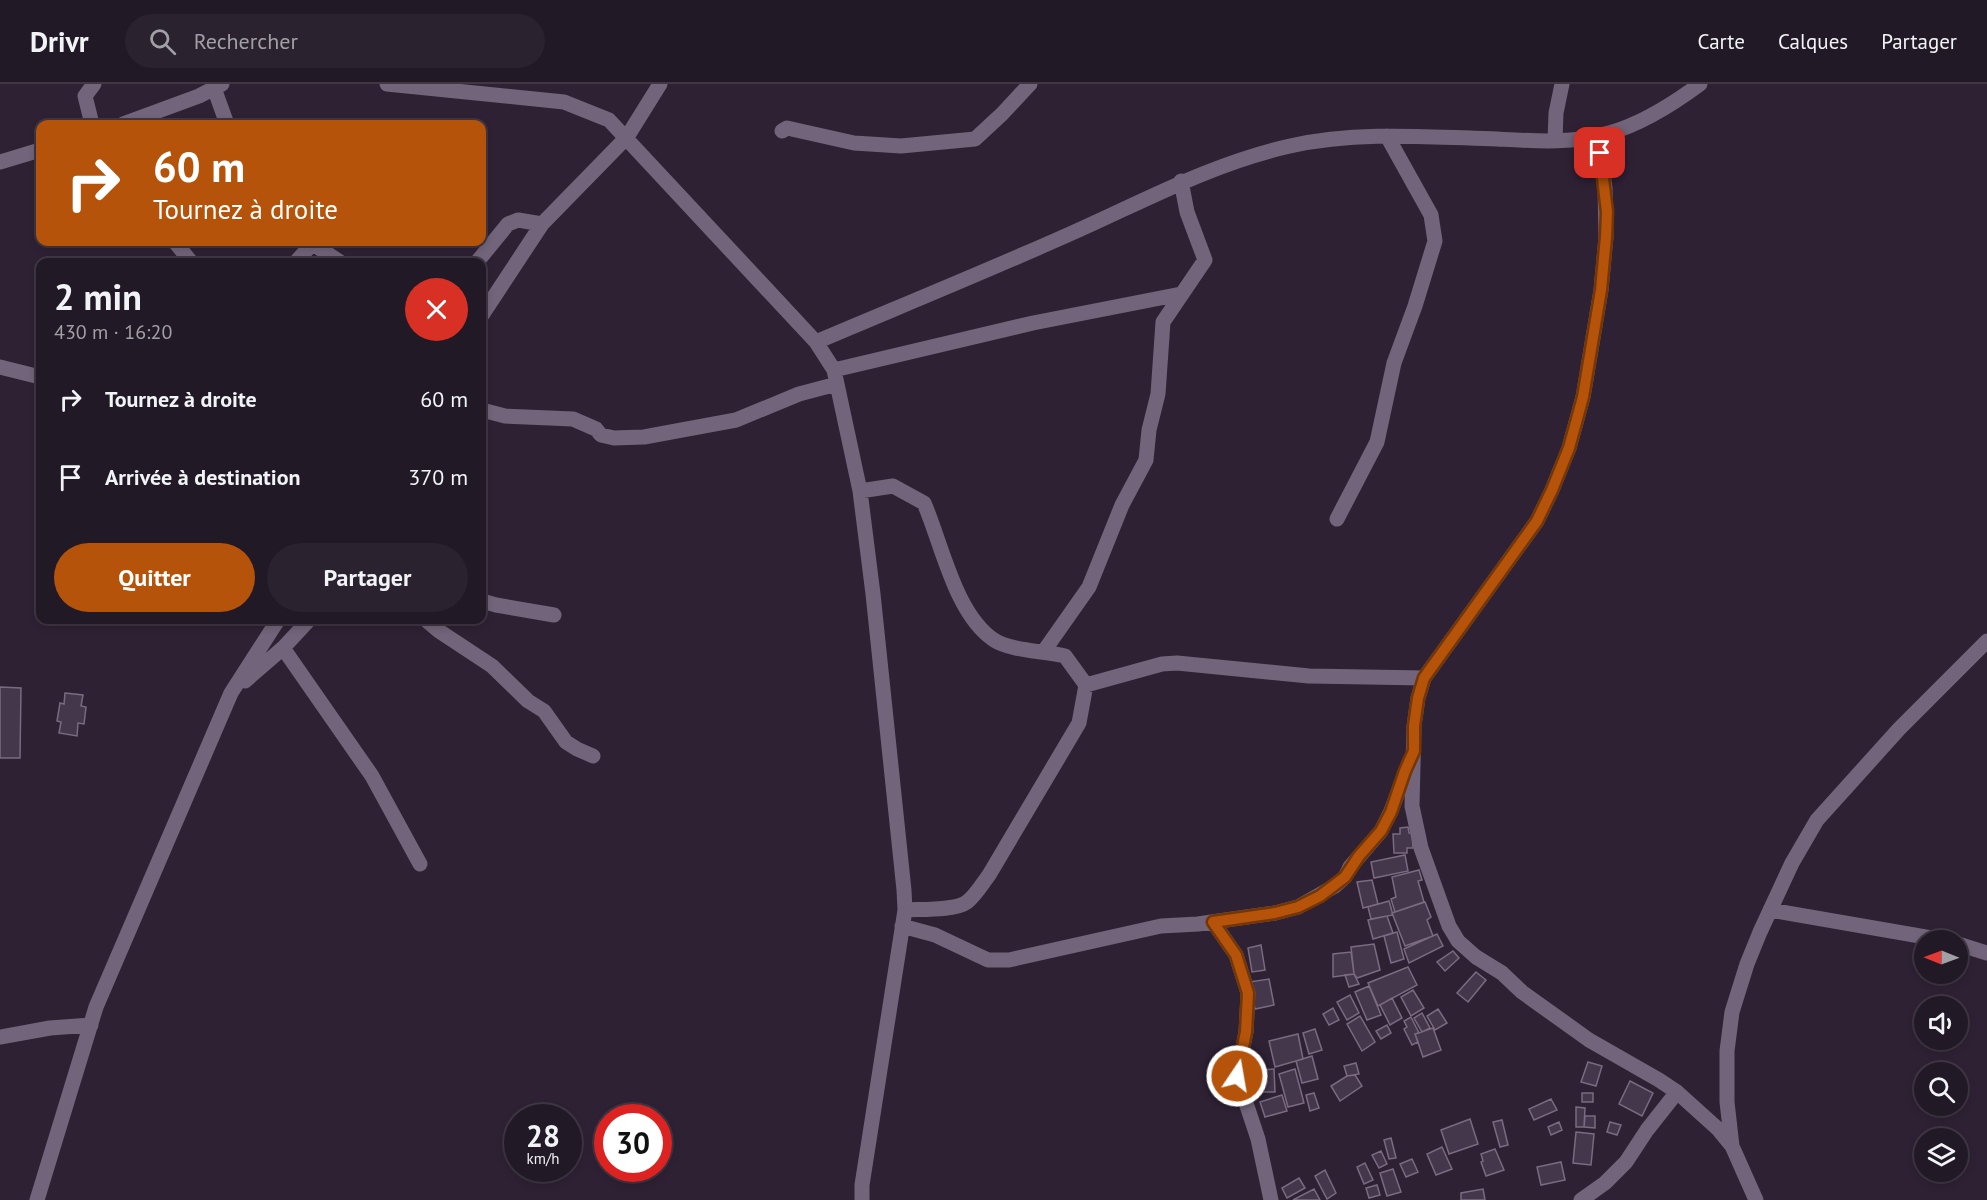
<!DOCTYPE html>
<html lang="fr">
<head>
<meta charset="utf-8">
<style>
  body { margin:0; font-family:"PT Sans",sans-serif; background:#2a222f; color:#f1f3f6; height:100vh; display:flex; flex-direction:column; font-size:22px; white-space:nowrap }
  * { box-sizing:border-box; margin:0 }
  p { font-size:20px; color:#a2a0a7 }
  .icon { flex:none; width:33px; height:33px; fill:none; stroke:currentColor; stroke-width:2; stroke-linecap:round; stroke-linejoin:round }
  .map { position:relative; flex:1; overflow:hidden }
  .details { position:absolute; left:36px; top:174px; width:450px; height:366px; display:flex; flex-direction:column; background:#221927; border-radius:12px; box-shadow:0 3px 9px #0003,0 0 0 2px #3f3844 }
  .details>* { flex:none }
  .top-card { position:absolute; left:36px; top:36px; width:450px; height:126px; border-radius:12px; box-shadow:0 3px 9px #0003,0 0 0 2px #3f3844; background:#b45309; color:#fff; overflow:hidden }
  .needle { width:39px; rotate:271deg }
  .tools { position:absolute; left:1914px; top:846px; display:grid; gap:12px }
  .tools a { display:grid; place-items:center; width:54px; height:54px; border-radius:50%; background:#221927; box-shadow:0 3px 9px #0003,0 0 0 2px #3f3844; font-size:30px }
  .speed { position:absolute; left:504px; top:1020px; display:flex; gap:12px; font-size:30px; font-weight:700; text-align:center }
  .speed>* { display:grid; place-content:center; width:78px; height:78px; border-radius:50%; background:#221927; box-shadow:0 3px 9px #0003,0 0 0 2px #3f3844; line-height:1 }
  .speed small { font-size:15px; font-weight:400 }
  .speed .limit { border:9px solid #d22; background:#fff; color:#111 }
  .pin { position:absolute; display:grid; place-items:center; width:51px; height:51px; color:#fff; margin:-26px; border-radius:12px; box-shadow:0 3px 9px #0006 }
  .me { position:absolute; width:66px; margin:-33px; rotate:12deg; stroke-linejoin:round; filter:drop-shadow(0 0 4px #0008) }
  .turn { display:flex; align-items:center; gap:21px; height:126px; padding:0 18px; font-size:27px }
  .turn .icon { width:78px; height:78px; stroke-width:2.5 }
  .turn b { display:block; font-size:42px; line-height:51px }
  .round { display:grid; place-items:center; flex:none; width:63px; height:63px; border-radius:32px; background:#2a222f }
  .head { display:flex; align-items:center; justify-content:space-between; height:102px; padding:0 18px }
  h1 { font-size:36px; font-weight:700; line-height:45px }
  .button { display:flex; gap:12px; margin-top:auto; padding:12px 18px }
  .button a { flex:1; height:69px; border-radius:36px; background:#b45309; color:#fff; font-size:24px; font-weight:700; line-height:69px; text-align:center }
  .button a+a { background:#2a222f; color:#f1f3f6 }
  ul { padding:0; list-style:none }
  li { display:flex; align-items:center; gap:18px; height:78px; padding:0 18px }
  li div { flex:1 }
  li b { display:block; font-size:22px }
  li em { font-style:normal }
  header { display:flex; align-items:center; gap:36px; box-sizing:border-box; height:84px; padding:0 30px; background:#221927; border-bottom:2px solid #3f3844 }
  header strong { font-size:28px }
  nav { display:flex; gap:33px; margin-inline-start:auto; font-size:21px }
  .search { width:420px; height:54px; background:#2a222f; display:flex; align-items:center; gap:15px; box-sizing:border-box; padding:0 21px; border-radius:33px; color:#a2a0a7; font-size:22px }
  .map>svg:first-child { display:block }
</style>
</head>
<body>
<header>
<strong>Drivr</strong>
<div class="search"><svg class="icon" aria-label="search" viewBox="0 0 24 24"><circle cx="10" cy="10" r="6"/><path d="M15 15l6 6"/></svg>Rechercher</div>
<nav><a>Carte</a><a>Calques</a><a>Partager</a></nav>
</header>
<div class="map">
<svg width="1987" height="1116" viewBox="0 0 1987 1116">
  <rect width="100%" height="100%" fill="#2e2134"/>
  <path fill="#44364b" stroke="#7a6a82" stroke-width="1.5" d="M0,603L21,604L20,674H0Z
    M65,609L83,611L81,622L86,623L84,640L78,639L77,652L59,649L61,638L57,637L60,619L64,620Z
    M1408,743L1409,749H1412L1413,764H1407V769H1394L1393,750H1400V744Z
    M1405,771L1408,787L1374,794L1371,778Z
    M1419,786L1422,796L1418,797L1424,818L1395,828L1391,815L1396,813L1392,793Z
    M1372,796L1378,820L1363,824L1357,798Z
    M1389,817L1393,831L1371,835L1368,823Z
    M1425,818L1431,833L1427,836L1433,852L1405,862L1392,829Z
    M1387,832L1393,849L1373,855L1368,836Z
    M1397,848L1404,875L1391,879L1384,852Z
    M1437,850L1443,862L1409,879L1404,865Z
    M1374,860L1380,886L1357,894L1354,890L1351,863Z
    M1261,861L1265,886L1252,888L1248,864Z
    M1453,867L1459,874L1445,887L1437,878Z
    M1351,868L1354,890L1333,893V870Z
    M1408,883L1417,901L1378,922L1368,899Z
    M1476,888L1486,896L1468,918L1457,909Z
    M1354,890L1359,900L1349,903L1345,891Z
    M1269,895L1274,921L1255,925L1249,898Z
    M1369,902L1381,931L1367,936L1355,908Z
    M1413,906L1424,924L1411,932L1401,913Z
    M1350,911L1359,929L1347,936L1337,918Z
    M1392,914L1402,934L1390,941L1380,921Z
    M1333,924L1339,936L1329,941L1323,930Z
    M1438,925L1447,939L1435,946L1427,932Z
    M1422,929L1430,944L1422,948L1414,934Z
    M1360,932L1375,958L1362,967L1347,940Z
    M1411,933L1419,949L1415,950L1418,958L1412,961L1404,945L1407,943L1404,937Z
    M1387,941L1391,949L1381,955L1376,947Z
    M1433,944L1441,966L1423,973L1415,950Z
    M1315,945L1322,966L1309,970L1303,949Z
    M1298,950L1303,975L1275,983L1269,957Z
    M1246,970H1252L1254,986L1246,987Z
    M1312,972L1318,995L1302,999L1296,977Z
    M1588,978L1602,982L1596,1002L1581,998Z
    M1356,979L1359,990L1347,992L1344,982Z
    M1274,985L1275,1008H1254L1253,998H1260L1259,986Z
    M1295,985L1304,1019L1288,1023L1279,990Z
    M1259,986L1260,998L1242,999L1241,987Z
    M1355,991L1362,1002L1340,1017L1331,1002L1347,992Z
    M1630,997L1653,1009L1642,1032L1619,1020Z
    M1314,1009L1319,1024L1310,1027L1306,1011Z
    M1582,1009H1593V1018H1582Z
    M1282,1011L1287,1027L1265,1033L1260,1018Z
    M1551,1015L1557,1026L1534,1036L1529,1025Z
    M1576,1023L1585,1024L1584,1043H1576Z
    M1585,1032H1595V1044L1584,1043Z
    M1470,1035L1478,1060L1449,1070L1441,1046Z
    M1502,1036L1508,1061L1500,1063L1493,1038Z
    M1559,1038L1562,1046L1551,1051L1548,1043Z
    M1610,1038L1621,1041L1617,1051L1607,1048Z
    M1576,1048L1594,1050L1591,1081L1573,1079Z
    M1391,1054L1396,1074L1389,1075L1384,1056Z
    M1442,1063L1452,1085L1436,1091L1427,1070Z
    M1495,1065L1504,1086L1486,1092L1481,1078L1483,1077L1481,1070Z
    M1381,1067L1387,1080L1379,1084L1372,1071Z
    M1412,1075L1418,1088L1406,1093L1400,1080Z
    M1561,1078L1565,1096L1541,1101L1537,1083Z
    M1365,1079L1373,1096L1364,1100L1357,1083Z
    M1393,1085L1401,1108L1387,1112L1380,1089Z
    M1325,1086L1336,1109L1327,1115L1315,1092Z
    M1299,1094L1305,1104L1287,1114L1282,1104Z
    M1377,1101L1380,1111L1369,1114L1366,1104Z
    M1314,1105L1320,1116H1293Z
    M1483,1105L1485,1116H1461V1109Z"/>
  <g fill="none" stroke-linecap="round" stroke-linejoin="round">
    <path stroke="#72647a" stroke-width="15" d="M387,0L564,18L609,36L816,258L834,286L860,407L873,510L904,806L905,826L862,1101V1116
      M214,4L227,40
      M92,40L85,12L94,0
      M123,40L199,12L222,0
      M782,47L787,44L854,59L901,62L975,55L1002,30L1030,0
      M1598,52L1605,104L1606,153L1601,206L1583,313L1569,364L1552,406L1537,437L1424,594L1418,614L1414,642L1412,722L1421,764L1449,842L1458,857L1476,873L1502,889L1522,908L1589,956L1659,996L1677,1008L1718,1045L1732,1062
      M1555,57L1556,29L1562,0
      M0,78L40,66
      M175,158L191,178
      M310,158L340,178
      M296,178L312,160
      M477,178L508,140L518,136L542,140
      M482,231L542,140L627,53L660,0
      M816,258C901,222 987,187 1072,149C1144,117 1213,79 1290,62C1358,47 1429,53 1497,55C1534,57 1573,60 1609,49C1642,40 1673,20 1700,0
      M0,283L40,293
      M834,286L1033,239L1181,210
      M482,326L505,332L573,335L596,345L601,351L614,354L644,353L736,336L799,310L837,300
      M860,407L893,402L924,419C942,460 955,530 994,556C1011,567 1045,567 1065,572L1086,601
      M1337,435L1377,358L1394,279L1415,222L1435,157L1431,131L1387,52
      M482,517L496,521L554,531
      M426,536L439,547L492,582L528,617L544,627L566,658L577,665L593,672
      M283,564L372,692L420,780
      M1044,567L1089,503L1122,421L1146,376L1149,346L1158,310L1163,238L1205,176L1187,128L1181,97
      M245,597L283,564L309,536
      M905,826C920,825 955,827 967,818C976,811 982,800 989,791L1079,639L1086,601L1162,580L1177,579L1309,592L1424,594
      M1770,826L1943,856
      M1213,838L1236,871L1248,909L1246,948L1237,992L1258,1055L1271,1116
      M902,842L935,851L988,876H1009L1161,842L1198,840L1275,829L1298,823L1335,802L1345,793L1350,783L1381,747L1391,727L1410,676
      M1958,860L1987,869
      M0,953L50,944L91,941
      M37,1116L96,923L231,609L278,536
      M1581,1116L1605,1099L1626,1078L1647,1046L1677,1008
      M1756,1116L1732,1062L1727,1018V967L1732,928L1747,880L1760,848L1792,779L1817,736L1899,645L1987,557"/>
  </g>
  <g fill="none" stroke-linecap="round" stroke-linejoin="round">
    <defs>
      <path id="route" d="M1237,992L1246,948L1248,909L1236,871L1213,838L1275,829L1298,823L1320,812L1345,793L1359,772L1381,747L1391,728L1405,687L1414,667V642L1418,614L1424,594L1537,437L1552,406L1569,364L1583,313L1601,206L1606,153L1607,128L1600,69"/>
    </defs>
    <use href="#route" stroke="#753606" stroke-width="15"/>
    <use href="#route" stroke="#b45309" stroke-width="10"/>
  </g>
</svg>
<div class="tools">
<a><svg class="needle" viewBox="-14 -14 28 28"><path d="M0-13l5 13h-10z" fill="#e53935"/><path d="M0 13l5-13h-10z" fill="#a2a0a7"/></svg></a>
<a><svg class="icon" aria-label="sound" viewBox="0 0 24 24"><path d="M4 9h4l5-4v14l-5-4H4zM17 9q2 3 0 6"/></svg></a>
<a><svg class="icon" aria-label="search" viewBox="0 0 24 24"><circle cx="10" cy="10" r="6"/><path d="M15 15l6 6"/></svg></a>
<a><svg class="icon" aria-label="layers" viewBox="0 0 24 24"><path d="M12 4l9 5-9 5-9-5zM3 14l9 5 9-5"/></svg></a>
</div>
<div class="speed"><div>28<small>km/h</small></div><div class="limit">30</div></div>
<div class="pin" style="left:1600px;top:69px;background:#d93025"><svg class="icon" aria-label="arrive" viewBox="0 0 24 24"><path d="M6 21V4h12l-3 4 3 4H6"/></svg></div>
<svg class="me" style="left:1237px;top:992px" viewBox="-20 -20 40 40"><circle r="17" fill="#b45309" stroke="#fff" stroke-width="3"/><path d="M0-11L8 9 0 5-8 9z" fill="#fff"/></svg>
<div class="top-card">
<div class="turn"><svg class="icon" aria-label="right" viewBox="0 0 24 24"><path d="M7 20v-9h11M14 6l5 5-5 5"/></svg><div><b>60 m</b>Tournez à droite</div></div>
</div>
<section class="details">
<div class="head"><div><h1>2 min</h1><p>430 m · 16:20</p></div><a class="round" style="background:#d93025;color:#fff"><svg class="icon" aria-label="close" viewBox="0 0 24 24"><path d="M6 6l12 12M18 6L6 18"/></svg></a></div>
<ul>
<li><svg class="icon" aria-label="right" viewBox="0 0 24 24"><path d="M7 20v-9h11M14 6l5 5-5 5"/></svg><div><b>Tournez à droite</b></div><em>60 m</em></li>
<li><svg class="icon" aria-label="arrive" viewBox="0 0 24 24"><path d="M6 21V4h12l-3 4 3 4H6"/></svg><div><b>Arrivée à destination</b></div><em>370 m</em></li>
</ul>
<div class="button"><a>Quitter</a><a>Partager</a></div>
</section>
</div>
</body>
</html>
